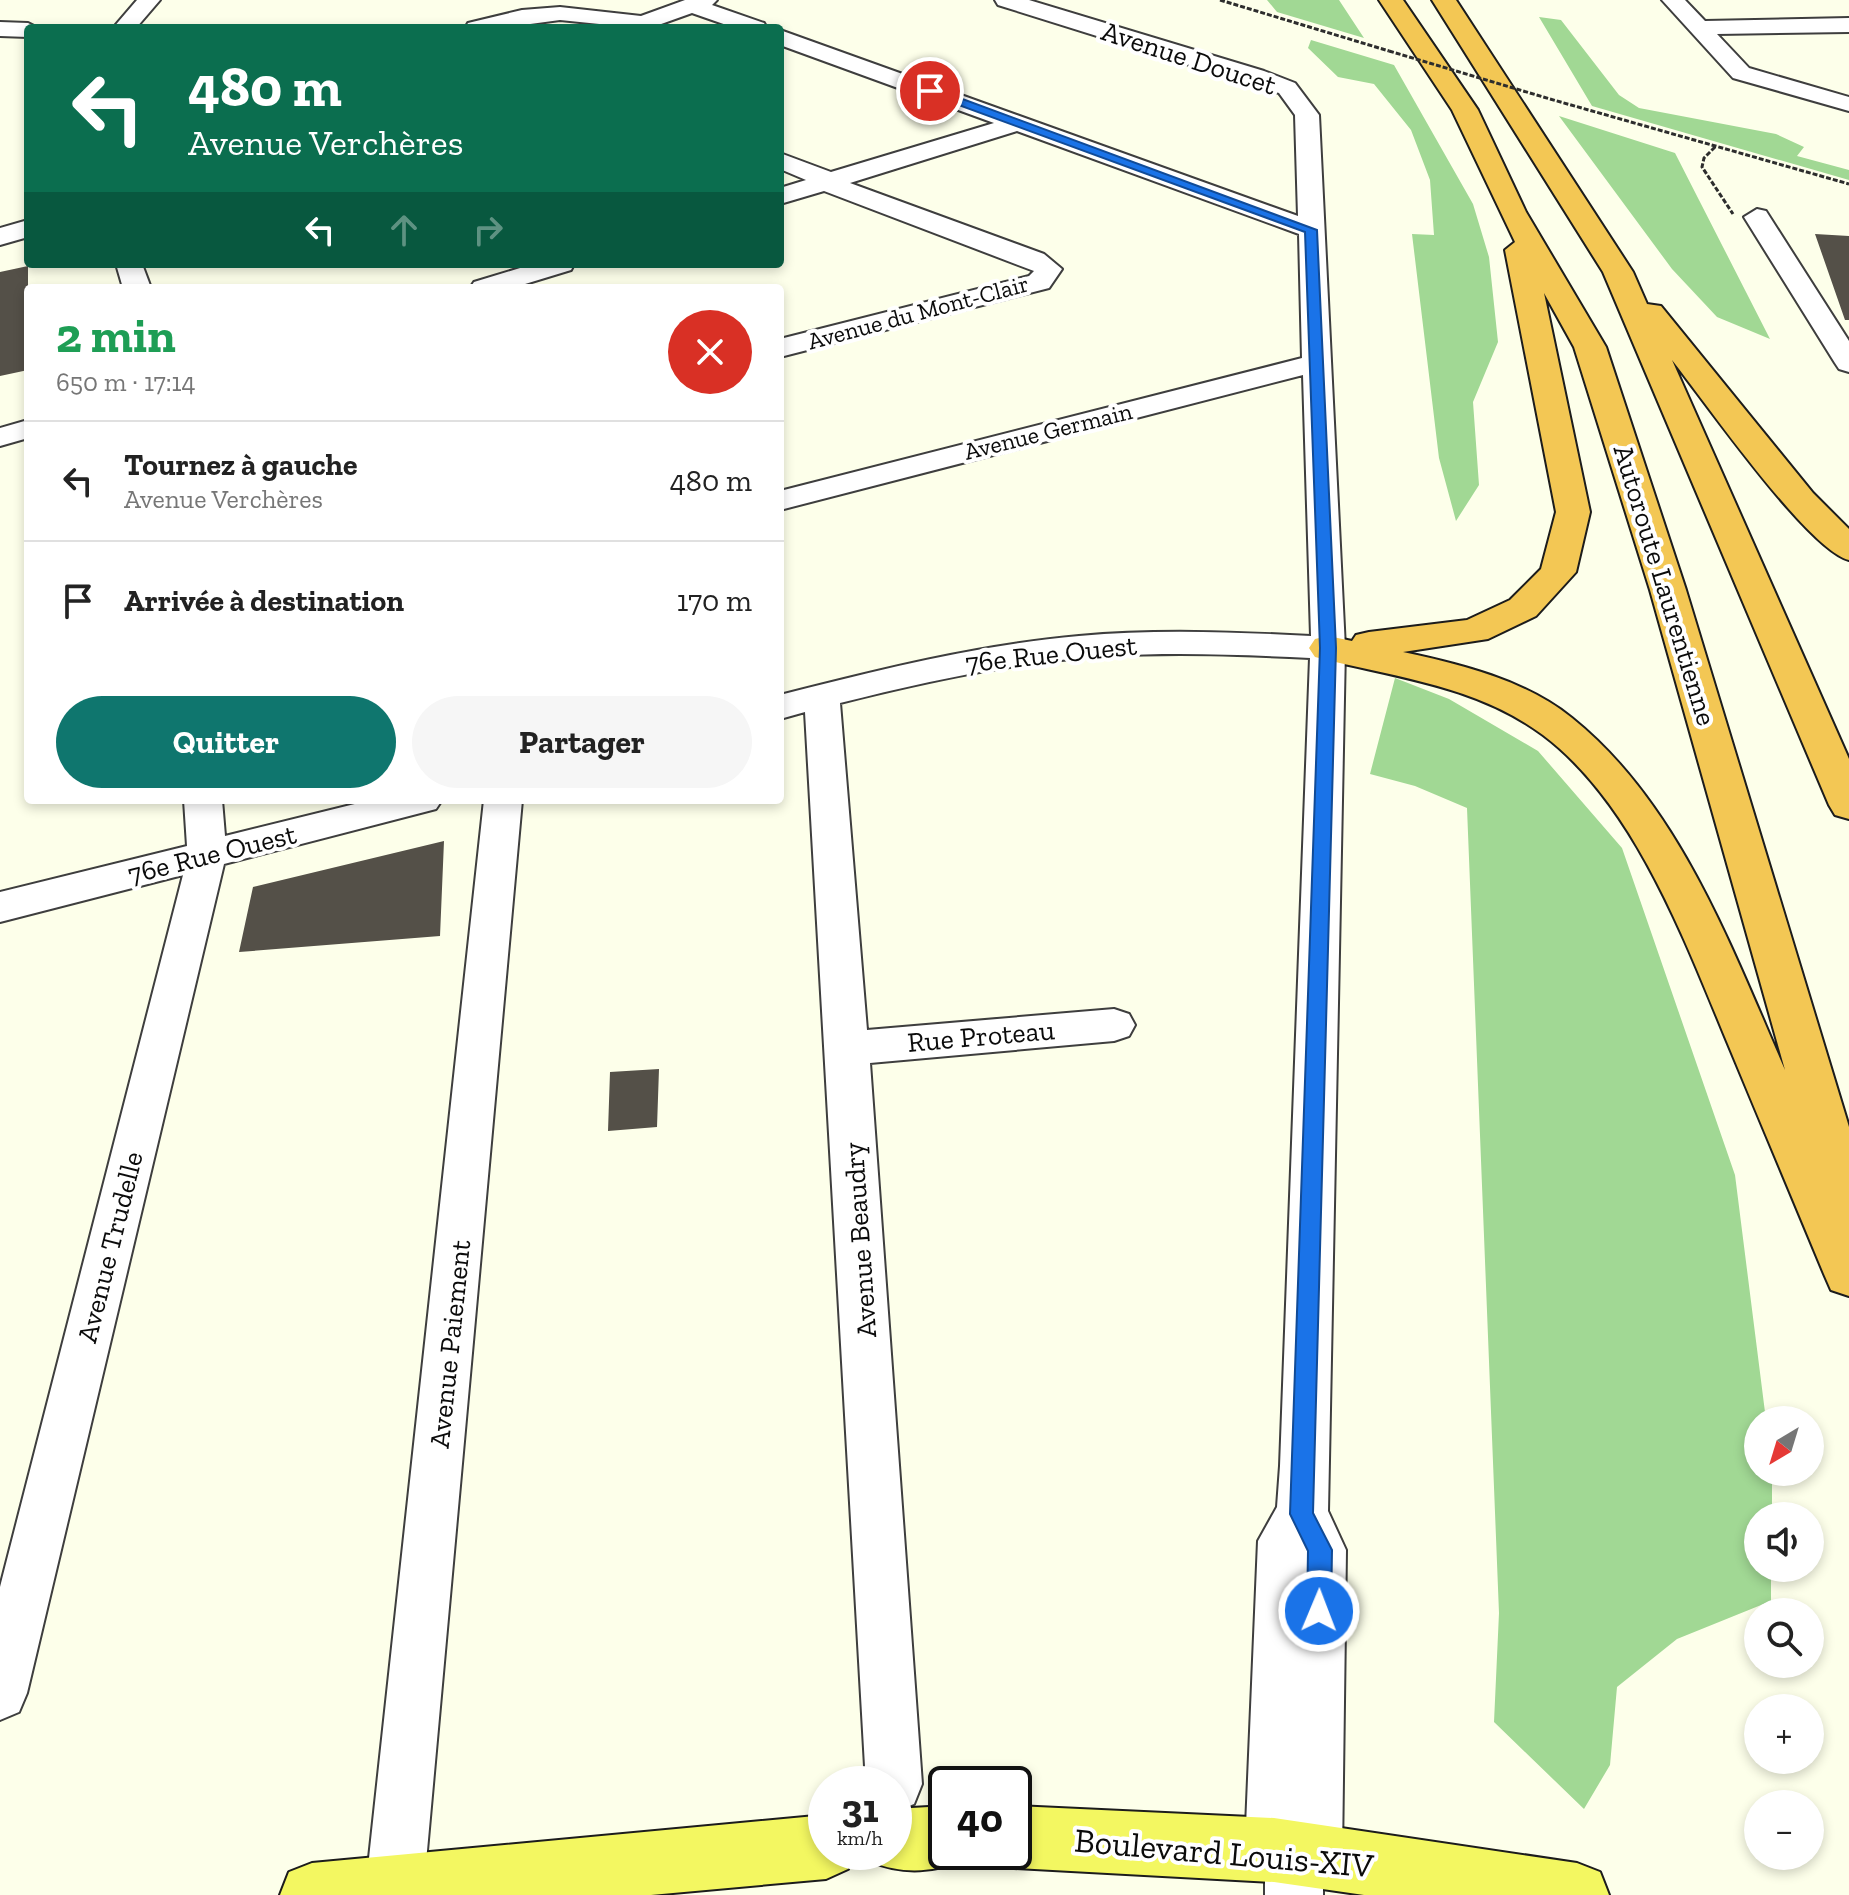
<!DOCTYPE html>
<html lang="fr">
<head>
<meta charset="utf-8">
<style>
  body { margin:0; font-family:"Zilla Slab",serif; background:#f6f6f6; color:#222; height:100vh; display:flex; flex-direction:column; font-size:30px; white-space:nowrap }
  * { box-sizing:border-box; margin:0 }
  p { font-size:26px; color:#767676 }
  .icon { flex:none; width:44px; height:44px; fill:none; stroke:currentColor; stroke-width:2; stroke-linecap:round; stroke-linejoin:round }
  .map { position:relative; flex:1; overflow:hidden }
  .sheet { position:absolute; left:24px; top:284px; width:760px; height:520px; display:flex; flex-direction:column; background:#fff; border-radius:8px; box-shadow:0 4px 12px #0003 }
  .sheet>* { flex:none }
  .guide { position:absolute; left:24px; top:24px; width:760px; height:244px; border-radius:8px; box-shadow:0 4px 12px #0003; background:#0b6e4f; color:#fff; overflow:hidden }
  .needle { width:52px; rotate:218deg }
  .tools { position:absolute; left:1744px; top:1406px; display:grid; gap:16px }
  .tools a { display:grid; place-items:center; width:80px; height:80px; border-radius:50%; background:#fff; box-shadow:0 4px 12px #0003; font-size:40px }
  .speed { position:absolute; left:808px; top:1766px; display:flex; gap:16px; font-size:40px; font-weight:700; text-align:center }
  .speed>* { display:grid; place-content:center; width:104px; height:104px; border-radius:50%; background:#fff; box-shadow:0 4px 12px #0003; line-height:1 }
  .speed small { font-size:20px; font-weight:400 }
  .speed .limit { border:4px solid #111; border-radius:12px; background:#fff; color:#111 }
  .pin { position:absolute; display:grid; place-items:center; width:68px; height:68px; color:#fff; margin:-34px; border:4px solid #fff; border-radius:50%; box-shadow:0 2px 8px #0007 }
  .me { position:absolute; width:88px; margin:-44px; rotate:1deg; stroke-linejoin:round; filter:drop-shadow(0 0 6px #0008) }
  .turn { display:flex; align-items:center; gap:28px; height:168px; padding:0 32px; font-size:36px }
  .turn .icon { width:104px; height:104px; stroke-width:2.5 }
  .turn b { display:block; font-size:56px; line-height:68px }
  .lanes { display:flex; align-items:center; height:76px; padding:0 32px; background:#0003; justify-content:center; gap:40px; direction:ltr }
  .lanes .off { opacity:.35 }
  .round { display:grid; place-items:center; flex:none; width:84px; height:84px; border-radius:42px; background:#f6f6f6 }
  .overview { display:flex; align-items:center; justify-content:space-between; height:136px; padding:0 32px }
  h1 { font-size:48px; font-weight:800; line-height:60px; color:#1e9e55 }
  .primary-button { display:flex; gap:16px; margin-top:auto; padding:16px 32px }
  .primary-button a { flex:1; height:92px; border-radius:48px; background:#0f766e; color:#fff; font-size:32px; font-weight:800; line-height:92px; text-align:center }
  .primary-button a+a { background:#f6f6f6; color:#222 }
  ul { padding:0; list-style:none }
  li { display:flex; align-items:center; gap:24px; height:120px; padding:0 32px; border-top:2px solid #e0e0e0 }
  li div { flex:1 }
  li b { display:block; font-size:30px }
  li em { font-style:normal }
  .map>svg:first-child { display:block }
</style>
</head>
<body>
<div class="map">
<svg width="1849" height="1895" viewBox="0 0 1849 1895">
  <rect width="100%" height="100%" fill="#fdffea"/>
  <path fill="#a1d894" d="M1267,0H1339L1364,38L1277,12Z
    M1539,17L1561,20L1619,95L1639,108L1776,134L1804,147L1797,156L1849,170V180L1592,106Z
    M1311,40L1394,65L1473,204L1489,257L1498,342L1473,402L1479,485L1456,521L1439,458L1412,234L1434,235L1430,180L1411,130L1374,84L1338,77L1308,48Z
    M1559,116L1675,153L1770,339L1717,317L1672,269Z
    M1395,678L1449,699L1538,751L1622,848L1735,1175L1766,1420H1758V1472H1772V1516H1758V1568H1771V1601L1677,1639L1617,1687L1610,1765L1584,1809L1494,1722L1499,1613L1467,808L1415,786L1370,774Z"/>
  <path fill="#545048" d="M1815,234L1849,236V320H1845Z
    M28,266V370L0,376V272Z
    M444,841L440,936L239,952L253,887Z
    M659,1069L657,1127L608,1131L610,1072Z"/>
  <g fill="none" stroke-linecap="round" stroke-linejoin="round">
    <defs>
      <path id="minor" d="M137,0H160L136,28H113Z
        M685,0H717L712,5L764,23L767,28H735L692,13L650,28H617L619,26L560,20L501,28H465L468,23L522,10L560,7L641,16Z
        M995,0H1029L1264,71L1295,83L1319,115L1345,648L1328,1511L1346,1550L1342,1855L1333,1875L1323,1880V1895H1265V1875L1254,1870L1245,1850L1258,1541L1277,1507L1280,1466L1310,658C1244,655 1177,652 1110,656C1019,661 928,681 840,703L867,1030L1114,1009L1129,1014L1135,1025L1129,1036L1114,1041L870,1063L922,1784L914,1804L894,1812V1784H866L805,712L780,719V695C878,670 978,645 1079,636C1156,629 1233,632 1311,636L1303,375L780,510V491L1302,358L1299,234L1017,131L850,183L1044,254L1062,269L1049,288L780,357V339L1029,276L1034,271L824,191L780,204V188L806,180L780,169V153L831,172L994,123L780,45V30L1298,216L1295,115L1279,93L998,5Z
        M1662,0H1685L1705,21L1849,18V32L1717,34L1749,68L1849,97V111L1733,78Z
        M0,22L28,23L38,28H28V37L0,36Z
        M1757,209L1766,211L1849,341V372L1839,369L1835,363L1744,217Z
        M28,220V237L0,245V228Z
        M116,264H142L151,288H123Z
        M533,264H574L571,270L512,288H470L474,282Z
        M28,420V438L0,446V428Z
        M184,800H222L225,836L371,800H442L436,809L224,864L27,1693L19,1712L0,1720V1587L183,875L0,922V892L187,846Z
        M484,800H522L423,1895H365Z"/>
      <path id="major" d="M946,1806V1852H971L968,1859C937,1872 903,1875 872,1862L868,1852H894V1809Z
        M1014,1806L1274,1818L1577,1863L1600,1872L1609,1895H1364L1274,1882L1014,1868L992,1859L989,1852H1014Z
        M826,1815V1852H855L848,1869L826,1879L651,1895H280L289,1872L312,1863Z"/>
      <path id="highway" d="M1379,0H1403L1478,110L1526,212L1606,347L1686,590L1849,1127V1296L1831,1290L1824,1274C1792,1197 1760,1121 1728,1044C1685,941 1635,804 1543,735C1476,685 1393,677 1315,657L1309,648L1315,639L1328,636L1352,641L1356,635L1369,632L1467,620L1510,600L1541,569L1556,512L1505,250L1515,242L1452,110ZM1544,293L1574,347L1650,590L1785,1070C1731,947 1679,804 1572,718C1525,680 1460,664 1403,652L1488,639L1536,616L1576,572L1590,512Z
        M1432,0H1456L1633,272L1647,304L1661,306L1813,493L1849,529V560C1808,550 1703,399 1672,360L1849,759V819L1835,815L1829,805L1603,272Z"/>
    </defs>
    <use href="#minor" stroke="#3e3e3e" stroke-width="4"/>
    <use href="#major" stroke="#1c1c1c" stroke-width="4"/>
    <use href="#highway" stroke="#1c1c1c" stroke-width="4"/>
    <path stroke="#2d2d2d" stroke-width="3" stroke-dasharray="5 2" stroke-linecap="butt" d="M1220,0L1389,51
      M1550,99L1849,184
      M1715,147L1704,158L1702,167L1733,214"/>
    <use href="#minor" fill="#fff" fill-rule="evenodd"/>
    <use href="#major" fill="#f3f761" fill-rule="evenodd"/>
    <use href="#highway" fill="#f3c754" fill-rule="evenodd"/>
    <path stroke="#2d2d2d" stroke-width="3" stroke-dasharray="5 2" stroke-linecap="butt" d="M1389,51L1550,99"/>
  </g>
  <path fill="#1a73e8" stroke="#114b97" stroke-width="2" d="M930,87L1317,230L1336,648L1313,1513L1332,1550L1331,1611L1327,1620L1319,1623L1310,1620L1307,1611L1308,1551L1290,1514L1320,648L1305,232L926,93Z"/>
  <g text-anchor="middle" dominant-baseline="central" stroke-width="8" stroke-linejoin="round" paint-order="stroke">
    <g font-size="24" fill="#0b0b0b" stroke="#fff">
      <text transform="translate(918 312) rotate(-15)">Avenue du Mont-Clair</text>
      <text transform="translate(1048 431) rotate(-14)">Avenue Germain</text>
    </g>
    <g font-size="28" fill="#0b0b0b" stroke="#fff">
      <text transform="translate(1189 58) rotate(18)">Avenue Doucet</text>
      <text transform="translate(1665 585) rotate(73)">Autoroute Laurentienne</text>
      <text transform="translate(1051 654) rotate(-6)">76e Rue Ouest</text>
      <text transform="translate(212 854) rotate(-14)">76e Rue Ouest</text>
      <text transform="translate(981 1036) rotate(-5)">Rue Proteau</text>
      <text transform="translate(860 1240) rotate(-94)">Avenue Beaudry</text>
      <text transform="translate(110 1247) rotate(-76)">Avenue Trudelle</text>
      <text transform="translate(450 1344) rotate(-84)">Avenue Paiement</text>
    </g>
    <g font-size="34" fill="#0b0b0b" stroke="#fff">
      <text transform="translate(1224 1853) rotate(5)">Boulevard Louis-XIV</text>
    </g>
  </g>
</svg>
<div class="tools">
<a><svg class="needle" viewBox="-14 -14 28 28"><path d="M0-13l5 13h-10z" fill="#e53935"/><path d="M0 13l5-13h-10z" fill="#767676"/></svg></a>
<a><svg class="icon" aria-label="sound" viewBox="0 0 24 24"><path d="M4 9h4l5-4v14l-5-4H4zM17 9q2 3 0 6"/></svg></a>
<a><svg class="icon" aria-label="search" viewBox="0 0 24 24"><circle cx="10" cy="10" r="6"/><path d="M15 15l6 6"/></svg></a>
<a>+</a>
<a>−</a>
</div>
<div class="speed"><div>31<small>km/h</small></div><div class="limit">40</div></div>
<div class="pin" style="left:930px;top:91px;background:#d93025"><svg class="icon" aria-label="arrive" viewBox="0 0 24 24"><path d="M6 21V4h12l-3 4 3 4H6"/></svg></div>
<svg class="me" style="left:1319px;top:1611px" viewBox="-20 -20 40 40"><circle r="17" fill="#1a73e8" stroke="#fff" stroke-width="3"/><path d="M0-11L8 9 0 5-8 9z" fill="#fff"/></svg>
<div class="guide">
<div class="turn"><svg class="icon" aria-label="left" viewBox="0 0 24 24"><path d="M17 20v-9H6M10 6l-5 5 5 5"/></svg><div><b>480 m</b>Avenue Verchères</div></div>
<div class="lanes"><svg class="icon" aria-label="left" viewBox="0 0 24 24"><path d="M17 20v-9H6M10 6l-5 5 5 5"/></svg><svg class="icon off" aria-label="ahead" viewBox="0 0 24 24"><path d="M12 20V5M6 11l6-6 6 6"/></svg><svg class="icon off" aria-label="right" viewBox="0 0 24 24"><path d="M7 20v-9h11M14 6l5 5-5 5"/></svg></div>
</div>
<section class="sheet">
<div class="overview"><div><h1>2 min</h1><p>650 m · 17:14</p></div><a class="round" style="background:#d93025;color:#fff"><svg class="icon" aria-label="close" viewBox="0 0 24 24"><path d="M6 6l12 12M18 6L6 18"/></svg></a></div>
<ul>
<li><svg class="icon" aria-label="left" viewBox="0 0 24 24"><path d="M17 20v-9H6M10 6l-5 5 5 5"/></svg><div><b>Tournez à gauche</b><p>Avenue Verchères</p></div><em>480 m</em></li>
<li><svg class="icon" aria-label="arrive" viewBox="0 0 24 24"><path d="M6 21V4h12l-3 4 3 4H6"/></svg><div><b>Arrivée à destination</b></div><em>170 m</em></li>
</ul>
<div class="primary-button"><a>Quitter</a><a>Partager</a></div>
</section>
</div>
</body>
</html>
